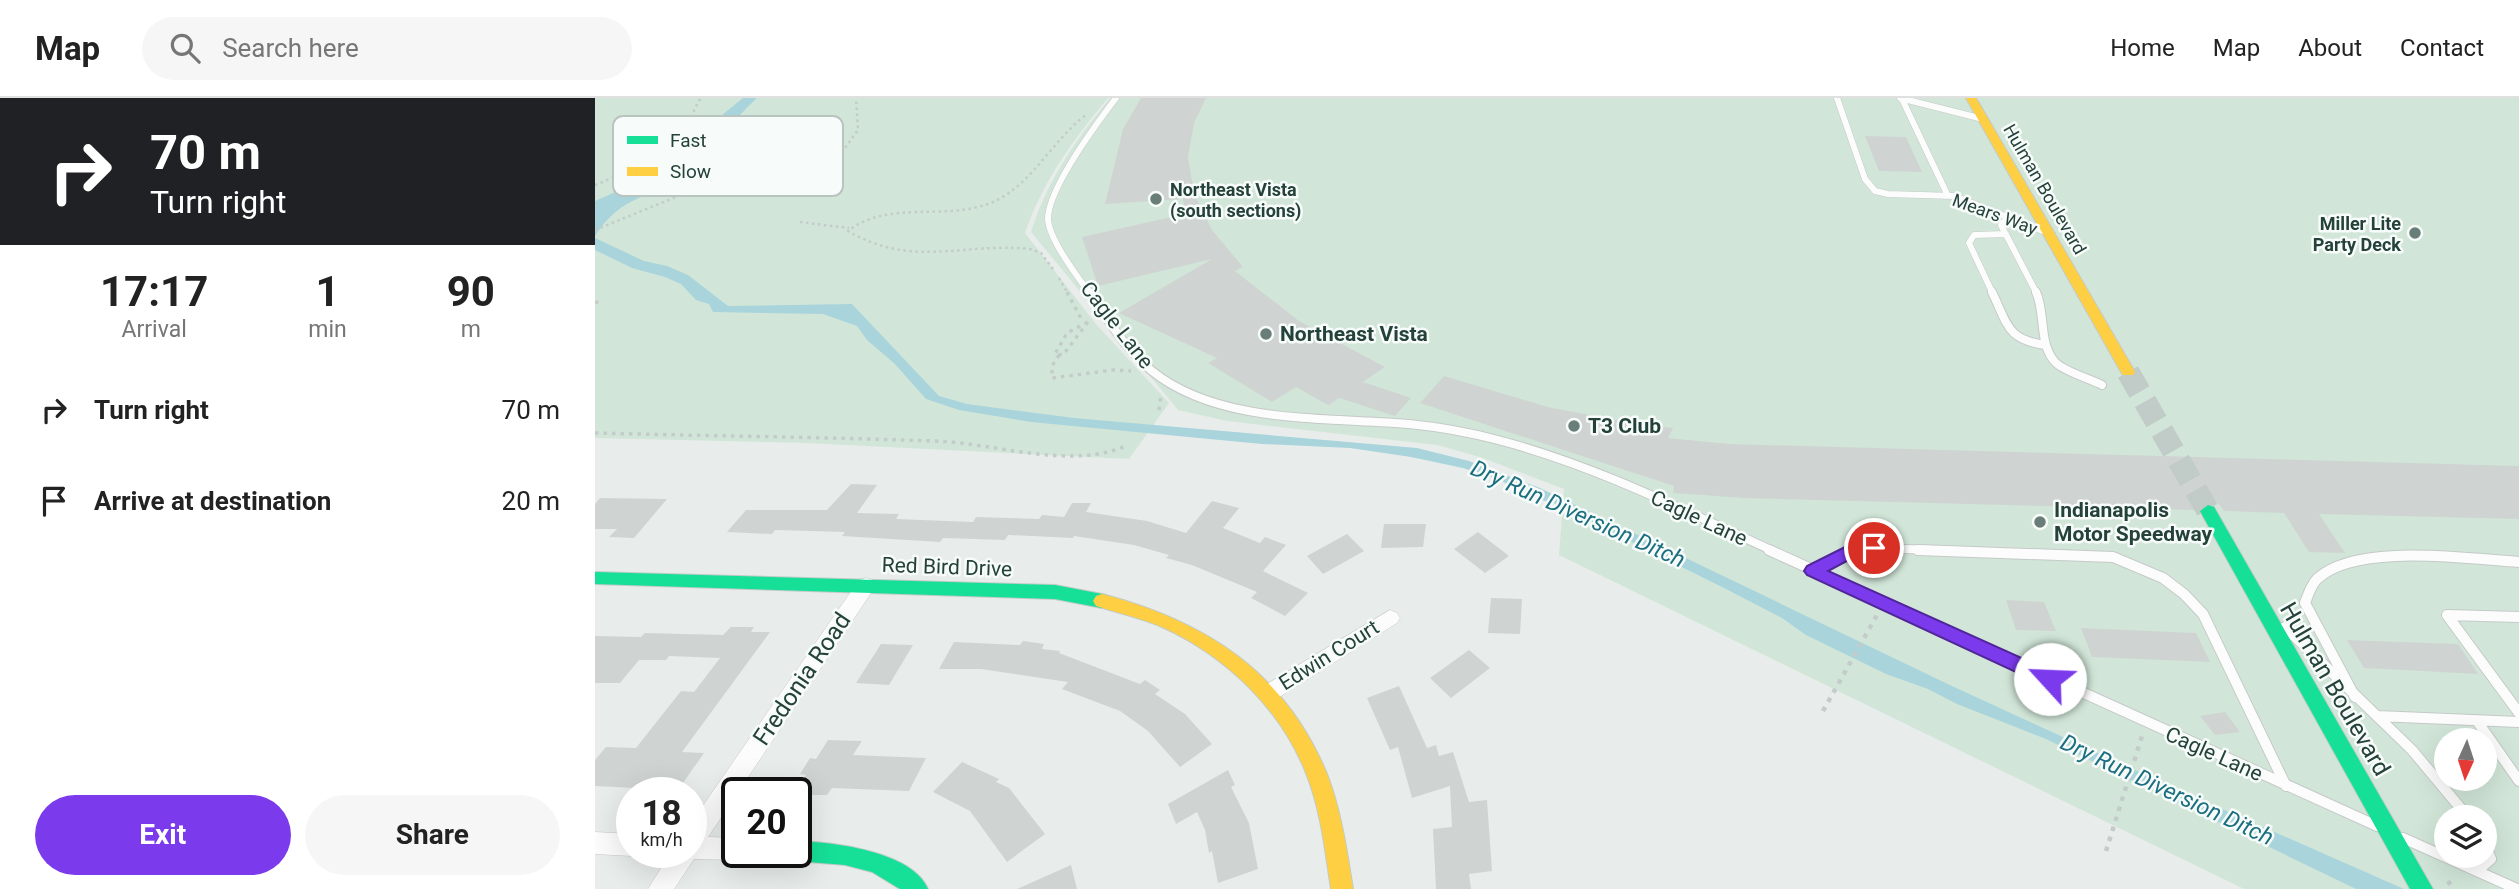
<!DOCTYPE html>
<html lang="en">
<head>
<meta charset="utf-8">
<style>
  body { margin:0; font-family:Roboto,sans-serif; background:#f6f6f6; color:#222; height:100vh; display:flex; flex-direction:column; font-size:26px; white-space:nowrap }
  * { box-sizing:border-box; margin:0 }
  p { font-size:23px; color:#767676 }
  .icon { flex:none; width:38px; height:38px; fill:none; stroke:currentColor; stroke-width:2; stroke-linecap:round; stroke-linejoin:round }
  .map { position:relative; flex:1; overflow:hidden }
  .details { display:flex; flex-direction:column; background:#fff; width:595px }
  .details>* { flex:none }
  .top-card { background:#202124; color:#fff; overflow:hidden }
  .needle { width:46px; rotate:183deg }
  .tools { position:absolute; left:1839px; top:630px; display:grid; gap:14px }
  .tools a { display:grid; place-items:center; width:63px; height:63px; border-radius:50%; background:#fff; box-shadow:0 7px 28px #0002; font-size:35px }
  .speed { position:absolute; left:21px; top:679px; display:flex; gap:14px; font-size:35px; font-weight:700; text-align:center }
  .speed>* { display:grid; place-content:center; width:91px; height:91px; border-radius:50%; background:#fff; box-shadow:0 7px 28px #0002; line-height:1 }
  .speed small { font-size:18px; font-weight:400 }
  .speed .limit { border:4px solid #111; border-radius:10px; background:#fff; color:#111 }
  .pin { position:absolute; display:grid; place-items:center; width:60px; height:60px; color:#fff; margin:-30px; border:4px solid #fff; border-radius:50%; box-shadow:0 2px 7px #0007 }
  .me { position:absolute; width:77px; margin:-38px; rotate:295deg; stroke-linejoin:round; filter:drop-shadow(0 0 5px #0008) }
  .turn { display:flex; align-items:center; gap:24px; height:147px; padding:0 35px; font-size:32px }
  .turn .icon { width:91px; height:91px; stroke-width:2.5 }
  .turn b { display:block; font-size:49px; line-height:60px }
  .eta { display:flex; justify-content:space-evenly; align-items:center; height:119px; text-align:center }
  .eta b { font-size:42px; font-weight:700; line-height:49px }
  .cta { display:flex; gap:14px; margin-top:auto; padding:14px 35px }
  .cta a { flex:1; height:80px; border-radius:42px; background:#7c3aed; color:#fff; font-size:28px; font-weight:700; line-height:80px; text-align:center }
  .cta a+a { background:#f6f6f6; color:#222 }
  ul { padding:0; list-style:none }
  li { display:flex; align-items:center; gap:21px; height:91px; padding:0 35px }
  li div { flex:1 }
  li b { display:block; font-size:26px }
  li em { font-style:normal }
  header { display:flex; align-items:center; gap:42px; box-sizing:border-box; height:98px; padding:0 35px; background:#fff; border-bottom:2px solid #e0e0e0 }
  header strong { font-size:33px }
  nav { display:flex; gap:38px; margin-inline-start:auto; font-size:24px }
  .search { width:490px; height:63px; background:#f6f6f6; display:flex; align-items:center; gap:18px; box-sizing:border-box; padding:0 24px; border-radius:38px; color:#767676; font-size:26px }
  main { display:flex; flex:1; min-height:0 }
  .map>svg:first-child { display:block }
</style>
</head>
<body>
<header>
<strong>Map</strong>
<div class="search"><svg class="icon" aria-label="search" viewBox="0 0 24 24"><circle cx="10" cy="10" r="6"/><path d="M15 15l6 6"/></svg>Search here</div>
<nav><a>Home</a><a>Map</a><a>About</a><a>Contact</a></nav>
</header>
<main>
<section class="details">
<div class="top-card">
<div class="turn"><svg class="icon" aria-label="right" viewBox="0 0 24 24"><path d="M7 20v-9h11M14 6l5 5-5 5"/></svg><div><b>70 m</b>Turn right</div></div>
</div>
<div class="eta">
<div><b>17:17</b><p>Arrival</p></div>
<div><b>1</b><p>min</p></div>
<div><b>90</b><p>m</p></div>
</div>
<ul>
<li><svg class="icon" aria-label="right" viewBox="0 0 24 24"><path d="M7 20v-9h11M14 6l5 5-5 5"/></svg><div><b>Turn right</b></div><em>70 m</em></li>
<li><svg class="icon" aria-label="arrive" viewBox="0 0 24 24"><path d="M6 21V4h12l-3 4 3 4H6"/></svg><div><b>Arrive at destination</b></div><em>20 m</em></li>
</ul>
<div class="cta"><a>Exit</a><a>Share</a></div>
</section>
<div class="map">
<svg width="1924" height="791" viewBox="0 0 1924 791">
  <rect width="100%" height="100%" fill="#e8edeb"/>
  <path fill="#d1e6d8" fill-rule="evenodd" d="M0,0H513C478,42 448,83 430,135L501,226L574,305L534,361L210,345L0,340Z
    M515,0H1924V791H1649L964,457L969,391L885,359L842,347L632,323L583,312L436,134C452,83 481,41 515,0ZM1852,642H1890V681H1852ZM1852,719H1890V758H1852Z"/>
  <path fill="#a9d4db" d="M148,0H162C136,24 115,55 87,77C53,103 28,95 0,138V103C57,81 101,37 148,0Z
    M0,140L49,163L72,168L93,177L133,208L257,206L344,298L372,306L479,320L822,350L874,363L945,390L1359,589L1577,689L1809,791H1761L1451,641L1362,606L1333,591L1291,576L1211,537L1187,520L1131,491L958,405L932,398L907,383L868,370L816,359L755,350L667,346L436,324L364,312L331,301L300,266L272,242L262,228L228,216L118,214L114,206L101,202L86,186L70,179L37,170L0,152Z"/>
  <path fill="#cfd4d2" d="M546,0H611L599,25L593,59L599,95L617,132L648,169L640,173L704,223L790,269L768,284L816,300L800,318L744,300L734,307L729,305L701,289L677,304L613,265L622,260L524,215L617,161L503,188L487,139L590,116L588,101L510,106L528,31Z
    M1270,38L1311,39L1327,74L1284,73Z
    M849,278L953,309L1046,327L1078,330L1073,340L1134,346L1924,368V421L1724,416L1750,455L1714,454L1689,415L1629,413L1623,405L1614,402L1603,405L1599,412L1149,400L1078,395L1079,388L825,305Z
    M256,386L282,387L262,415L304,416L301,421L378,424L381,419L444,421L447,417L469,419L477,405H496L491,414L552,423L591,435L617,403L644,410L628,430L665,445L670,439L691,447L668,473L713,495L690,518L656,500L662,494L597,467L571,460L574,457L539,447L479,438L478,440L413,437L410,442L348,440L345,444L247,438L250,434L180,432L177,436L132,434L151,412H232Z
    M5,400L72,401L39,440L14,439L22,431H0V406Z
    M789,426H831L828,449L786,450Z
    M883,434L914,458L890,475L859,451Z
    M752,436L769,453L728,476L712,458Z
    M896,500L927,501L925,536L893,535Z
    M1411,502L1449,504L1461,533L1421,532Z
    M136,529H159L156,534H175L87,654L109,655L83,692L36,695L40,690L0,688V662L11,649L41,650L86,593L99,594L125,560L74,558L71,562H44L25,585H0V538L46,539L50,535L128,537Z
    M1486,530L1601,535L1615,564L1497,559Z
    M1752,542L1863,546L1883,576L1769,570Z
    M428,543L449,546L447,551L465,553L464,555L545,586L550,582L565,592L560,596L590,616L617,646L585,669L553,633L525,613L467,591L473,584L386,571H344L359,544L425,547Z
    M286,546L318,547L294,587L261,585Z
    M874,552L895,570L856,600L835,580Z
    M804,588L832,650L841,647L844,658L858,654L874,704L892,702L897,773L874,776L876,791H841L838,731L857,729L855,688L817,700L803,649L795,652L772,600Z
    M1630,614L1645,634L1620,637L1605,618Z
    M233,642L267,643L258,657L331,660L314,693L237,690L232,697H201L211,677L205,676L215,660L221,661Z
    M367,664L404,681L401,684L414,690L450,736L412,764L375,713L338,694Z
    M633,672L640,687L636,689L654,725L663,771L623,785L617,753L614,755L610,732L602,714L581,726L573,706Z
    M476,767L482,791H422Z"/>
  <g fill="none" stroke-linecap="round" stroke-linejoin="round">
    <path stroke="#c1cbc8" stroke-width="23" stroke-dasharray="23 11" stroke-linecap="butt" d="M1533,274L1613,413"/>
    <defs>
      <path id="lane-far2" d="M1242,0L1270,81L1280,93L1293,96L1359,98L1453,135
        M1305,0L1388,21
        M1307,1L1353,98
        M1413,119L1406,127L1442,196
        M495,196C483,179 454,142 453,121C453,90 502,25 521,0
        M1398,196L1374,145L1379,137L1411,136"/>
      <path id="lane-far1" d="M494,194C513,222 531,252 557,273C624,327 733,319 814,326C844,329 873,334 903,342C999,367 1088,412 1178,453
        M1397,194C1413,227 1412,242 1451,247
        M1441,194C1451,215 1443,247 1461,265C1469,273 1495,281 1507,287
        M1255,453L1279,450L1369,453"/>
      <path id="lane" d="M1174,452L1782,728
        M1323,452L1518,459L1568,480L1589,496L1608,516L1691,688
        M1218,473L1262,452
        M1924,519L1852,517L1924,615
        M1690,529L1817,652L1873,719
        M1760,599L1710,505C1713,497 1716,487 1722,481C1761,444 1873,461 1924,464
        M1782,618L1924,624
        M1882,623L1924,683
        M1808,740L1922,791
        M1876,767L1888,768L1896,761L1890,745"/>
      <path id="street" d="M271,480L278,482L281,487L278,492L113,739L142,740V754H152L150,759L142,762L99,761L79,791H53L76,754H96V725L264,482Z
        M795,512L802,515L805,520L802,525L681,601L674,604L667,601L664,595L667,589Z
        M0,734L37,736V754L45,755L37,758L0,756Z"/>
      <path id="fast" d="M1613,407L1619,409L1838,791H1815L1605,413Z
        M0,474L460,487L507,496L513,498L516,503L513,508L507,510L460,501L0,486Z
        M201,743C237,744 317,753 333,791H305L277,774L250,767L201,763L193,760L191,754H201Z"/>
      <path id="slow" d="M1371,0H1381L1540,274L1538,277H1528L1526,274Z
        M507,496C610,523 690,574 732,676C746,712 752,753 758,791H736C730,753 726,712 711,675C685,610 631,558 567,529C546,520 523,515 501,508L498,503L501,498Z"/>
    </defs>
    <use href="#lane-far2" stroke="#c5cac8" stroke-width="7"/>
    <use href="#lane-far1" stroke="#c5cac8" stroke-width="10"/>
    <use href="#lane" stroke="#c5cac8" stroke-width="12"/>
    <use href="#street" stroke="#c5cac8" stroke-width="1"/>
    <use href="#fast" stroke="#c3cbc8" stroke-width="2"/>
    <use href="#slow" stroke="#c3cbc8" stroke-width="2"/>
    <path stroke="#c3ccca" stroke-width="2.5" stroke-dasharray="2.5 3.5" stroke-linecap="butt" d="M0,87C33,74 67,58 90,30C97,21 99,9 106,0
      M205,124L254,130
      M0,132L81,99L111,78L132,68L178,58L208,63L233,60L250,50L263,32L261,0
      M458,171L446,155L435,151C367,144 318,171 253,133C294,101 351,124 398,104C437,87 457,42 491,17
      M464,180L473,196"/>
    <path stroke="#c3ccca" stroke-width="3.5" stroke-dasharray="3.5 5" stroke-linecap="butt" d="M472,194L488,224
      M0,204L8,205
      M493,224L468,257L460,256L472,235Z
      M464,257L457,268V280L518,272L536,273
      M564,312L566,297
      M0,335C113,338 226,339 340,343C401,345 476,373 533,347"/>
    <path stroke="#c3ccca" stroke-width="4.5" stroke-dasharray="4.5 6" stroke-linecap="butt" d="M1228,613L1282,517
      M1511,753L1547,638
      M1853,783L1858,791"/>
    <use href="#lane-far2" stroke="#fcfcfc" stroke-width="6"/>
    <use href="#lane-far1" stroke="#fcfcfc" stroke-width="8"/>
    <use href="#lane" stroke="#fcfcfc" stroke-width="10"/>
    <use href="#street" fill="#fcfcfc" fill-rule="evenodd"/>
    <use href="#fast" fill="#16e098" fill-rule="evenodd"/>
    <use href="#slow" fill="#ffcf43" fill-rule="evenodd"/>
  </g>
  <path fill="#7c3aed" stroke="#51269a" stroke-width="2" d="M1279,443L1288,450L1285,454L1261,458L1233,473L1462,576L1465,581L1462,587L1455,589L1449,587L1212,477L1209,473L1212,468L1252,448Z"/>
  <g fill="#697e78" stroke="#f7fbf9" stroke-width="2.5">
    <circle cx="561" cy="101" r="7"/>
    <circle cx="1820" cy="135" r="7"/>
    <circle cx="671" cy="236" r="7"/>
    <circle cx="979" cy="328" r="7"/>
    <circle cx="1445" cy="424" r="7"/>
  </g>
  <g text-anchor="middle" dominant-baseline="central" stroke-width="5" stroke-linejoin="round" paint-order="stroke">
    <g font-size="18" font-weight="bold" fill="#24423a" stroke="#f7fbf9" text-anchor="start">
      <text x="575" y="91">Northeast Vista<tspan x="575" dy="21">(south sections)</tspan></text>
      <text x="1806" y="125" text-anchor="end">Miller Lite<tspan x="1806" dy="21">Party Deck</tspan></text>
    </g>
    <g font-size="18" fill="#24423a" stroke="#f7fbf9">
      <text transform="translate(1450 91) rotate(60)">Hulman Boulevard</text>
      <text transform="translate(1400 116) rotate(20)">Mears Way</text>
    </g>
    <g font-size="21" fill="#24423a" stroke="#f7fbf9">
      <text transform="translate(522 227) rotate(52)">Cagle Lane</text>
      <text transform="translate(1104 420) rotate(25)">Cagle Lane</text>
      <text transform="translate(352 469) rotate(2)">Red Bird Drive</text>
      <text transform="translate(734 557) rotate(-32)">Edwin Court</text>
      <text transform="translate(1619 656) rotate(24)">Cagle Lane</text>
    </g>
    <g font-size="21" font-weight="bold" fill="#24423a" stroke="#f7fbf9" text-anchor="start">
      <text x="685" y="236">Northeast Vista</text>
      <text x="993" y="328">T3 Club</text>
      <text x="1459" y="412">Indianapolis<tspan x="1459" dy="24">Motor Speedway</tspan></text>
    </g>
    <g font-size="23" font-style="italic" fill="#1c6f80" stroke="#f7fbf9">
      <text transform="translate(983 416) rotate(24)">Dry Run Diversion Ditch</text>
      <text transform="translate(1572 692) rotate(25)">Dry Run Diversion Ditch</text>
    </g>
    <g font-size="24" fill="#24423a" stroke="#f7fbf9">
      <text transform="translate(207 581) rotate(-56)">Fredonia Road</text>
      <text transform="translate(1740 591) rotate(60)">Hulman Boulevard</text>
    </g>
  </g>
  <rect x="18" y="18" width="230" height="80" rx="10" fill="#f7fbf9" stroke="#b8c4c0" stroke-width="2"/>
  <rect x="32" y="38" width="31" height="8" fill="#16e098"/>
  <rect x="32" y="69" width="31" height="9" fill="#ffcf43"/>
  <g font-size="19" fill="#24423a">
    <text x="75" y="49">Fast</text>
    <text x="75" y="80">Slow</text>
  </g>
</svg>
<div class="tools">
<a><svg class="needle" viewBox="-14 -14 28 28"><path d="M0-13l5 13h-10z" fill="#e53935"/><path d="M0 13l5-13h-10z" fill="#767676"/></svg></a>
<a><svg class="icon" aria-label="layers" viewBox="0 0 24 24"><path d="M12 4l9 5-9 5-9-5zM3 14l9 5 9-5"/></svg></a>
</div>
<div class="speed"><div>18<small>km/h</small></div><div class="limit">20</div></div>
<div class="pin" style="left:1279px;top:450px;background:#d93025"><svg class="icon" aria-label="arrive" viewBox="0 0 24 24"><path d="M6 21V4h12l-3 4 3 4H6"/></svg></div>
<svg class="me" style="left:1455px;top:581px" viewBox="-20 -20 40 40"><circle r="19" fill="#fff"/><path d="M0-13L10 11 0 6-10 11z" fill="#7c3aed"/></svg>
</div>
</main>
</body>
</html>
